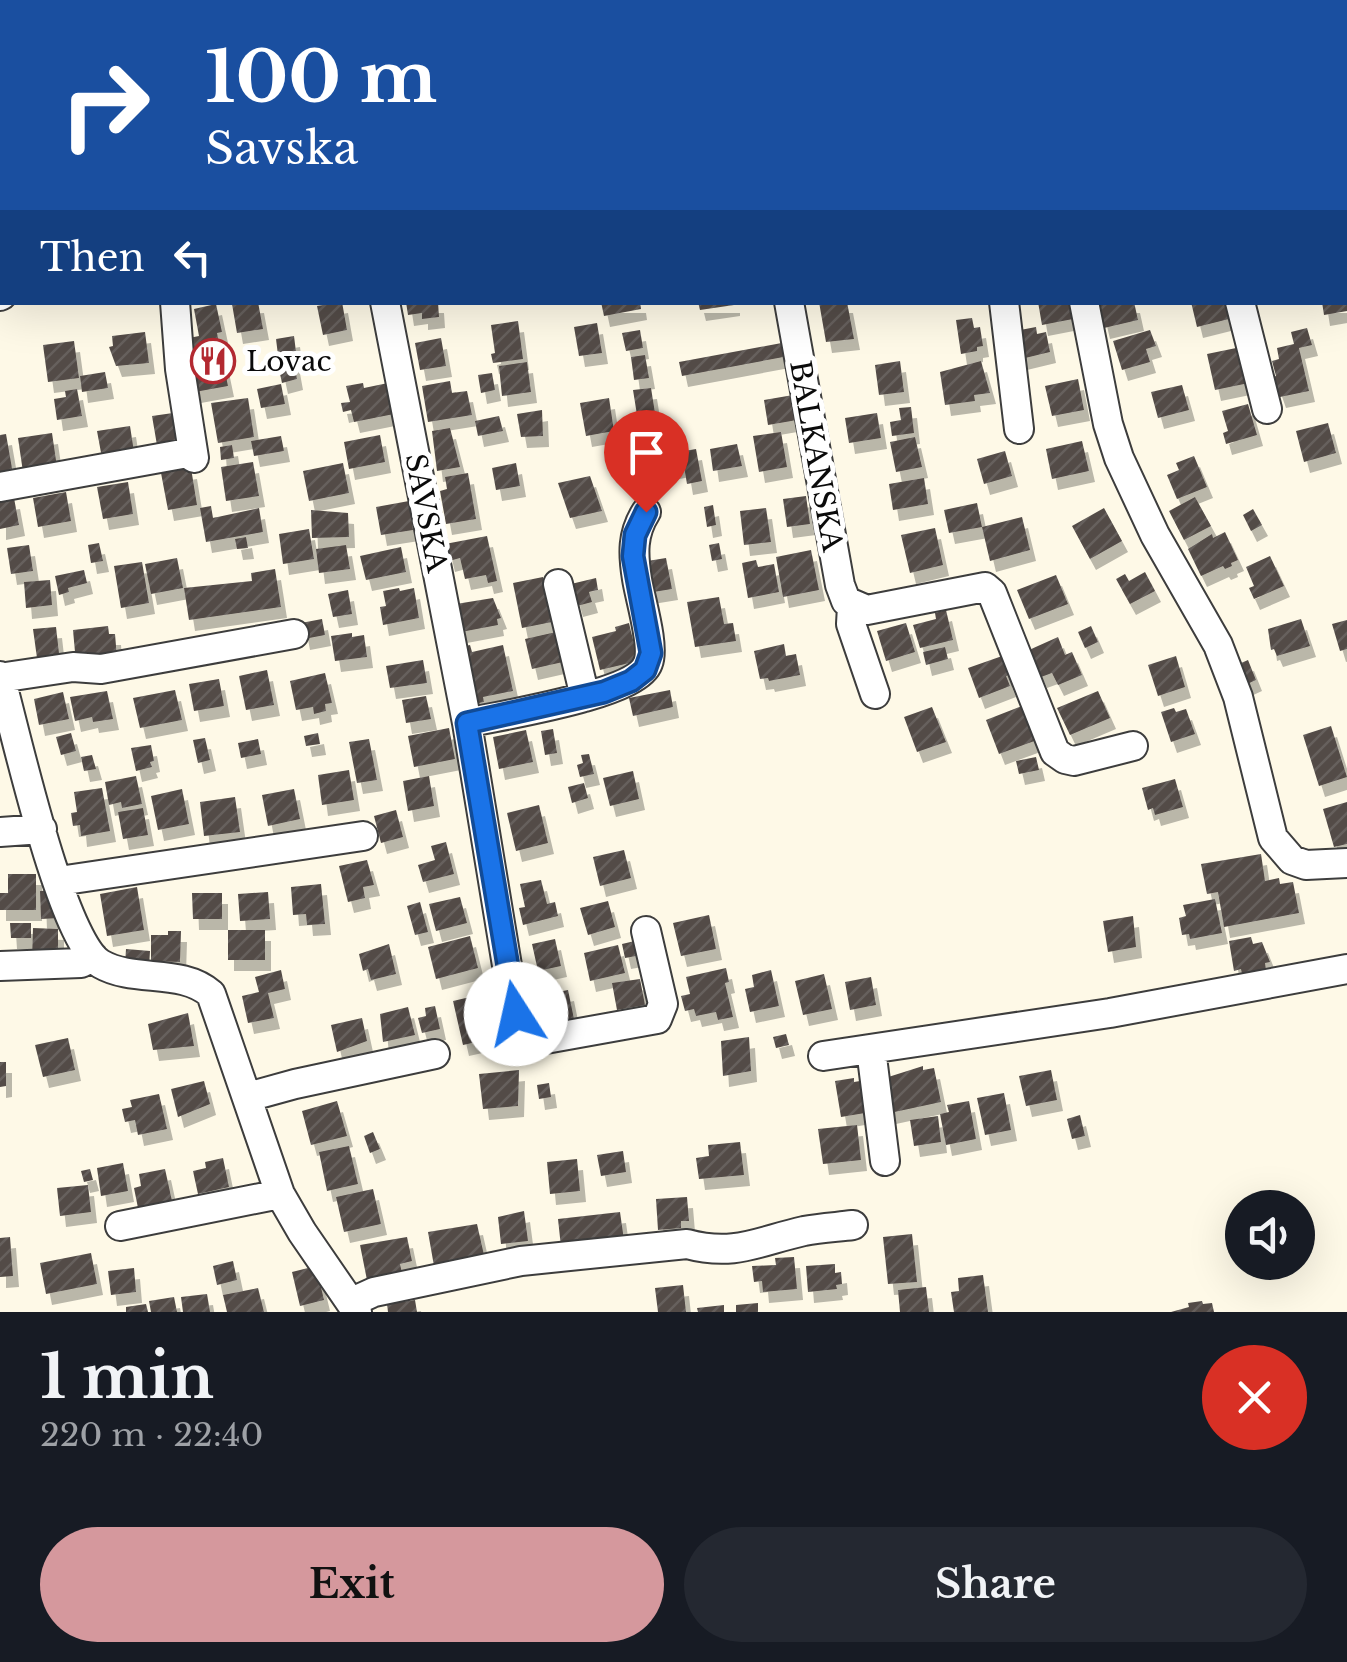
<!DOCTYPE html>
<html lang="en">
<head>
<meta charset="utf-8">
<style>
  body { margin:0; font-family:"Libre Baskerville",serif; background:#242831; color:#f1f3f6; height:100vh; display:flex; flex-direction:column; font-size:38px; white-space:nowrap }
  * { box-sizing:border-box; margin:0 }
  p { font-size:32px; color:#9ea1a6 }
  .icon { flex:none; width:55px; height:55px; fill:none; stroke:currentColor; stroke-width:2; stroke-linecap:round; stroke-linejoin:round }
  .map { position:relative; height:1312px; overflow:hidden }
  .details { display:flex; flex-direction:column; background:#171b24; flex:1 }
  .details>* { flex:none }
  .hud { position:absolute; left:0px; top:0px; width:1348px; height:305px; box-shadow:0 10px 40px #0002; background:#1a4fa0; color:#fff; overflow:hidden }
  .buttons { position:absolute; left:1225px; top:1190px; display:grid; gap:20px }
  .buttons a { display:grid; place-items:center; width:90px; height:90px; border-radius:50%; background:#171b24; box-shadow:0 10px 40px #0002; font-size:50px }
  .pin { position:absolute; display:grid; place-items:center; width:85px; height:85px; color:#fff; margin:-102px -42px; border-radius:50% 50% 50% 0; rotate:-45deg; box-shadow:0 0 10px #0007 }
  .pin .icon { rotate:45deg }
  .me { position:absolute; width:110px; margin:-55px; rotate:350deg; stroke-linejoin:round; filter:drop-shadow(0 0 8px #0008) }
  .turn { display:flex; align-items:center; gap:35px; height:210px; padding:0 40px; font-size:45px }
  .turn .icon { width:130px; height:130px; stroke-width:2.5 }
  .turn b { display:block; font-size:70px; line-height:85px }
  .then { display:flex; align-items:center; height:95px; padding:0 40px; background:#0003; gap:20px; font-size:38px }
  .round { display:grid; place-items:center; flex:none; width:105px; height:105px; border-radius:52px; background:#242831 }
  .head { display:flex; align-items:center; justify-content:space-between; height:170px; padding:0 40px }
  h1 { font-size:60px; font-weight:700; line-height:75px }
  .button { display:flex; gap:20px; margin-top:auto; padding:20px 40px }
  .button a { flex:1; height:115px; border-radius:60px; background:#d5989d; color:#111; font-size:40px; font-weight:700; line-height:115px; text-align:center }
  .button a+a { background:#242831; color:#f1f3f6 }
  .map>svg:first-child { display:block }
</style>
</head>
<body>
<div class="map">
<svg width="1347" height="1312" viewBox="0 0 1347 1312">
  <defs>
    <pattern id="building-hatch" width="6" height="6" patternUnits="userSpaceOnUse" patternTransform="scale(2.5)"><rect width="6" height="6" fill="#524b47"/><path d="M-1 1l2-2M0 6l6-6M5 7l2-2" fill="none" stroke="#66605d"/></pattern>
    <filter id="shadow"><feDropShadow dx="6" dy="11" stdDeviation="0" flood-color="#0004"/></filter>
  </defs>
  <rect width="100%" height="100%" fill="#fef9e7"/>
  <path fill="#cee6b4" d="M0,0H271L272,2H2L0,234Z"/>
  <path fill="url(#building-hatch)" filter="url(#shadow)" d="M258,302L263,329L237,333L232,304Z
    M342,302L347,330L323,335L317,306Z
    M406,302H438L439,317L422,319V313L408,315Z
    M601,302H640L641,309L604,316Z
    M698,302H734V305L700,310Z
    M819,302H847L854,339L826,342Z
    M1038,302H1070L1073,319L1042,325Z
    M1098,302H1134L1138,320L1104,328Z
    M1191,302H1225L1229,319L1197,327Z
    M1322,302H1347V311L1324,315Z
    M216,304L222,332L217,333L228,386L195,392L184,339L199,336L194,309Z
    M972,318L974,328L980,327L983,346L977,347V351L961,354L956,320Z
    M518,321L523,359L493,363L491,354L495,353L491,325Z
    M597,323L602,353L579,356L574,327Z
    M1036,327L1037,334L1046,332L1050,352L1021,359L1015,331Z
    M1307,328L1312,345L1299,348L1309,391L1280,397L1273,377L1276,376L1272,361L1279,359L1277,348L1294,344L1291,332Z
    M640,330L643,348L626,351L622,333Z
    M1150,330L1156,346L1146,349L1150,362L1122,370L1113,341Z
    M145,332L149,363L116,366L109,347L113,346L112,336Z
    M294,336L296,352L278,355L276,339Z
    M441,338L446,366L420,370L415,343Z
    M74,341L79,378L48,382L43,345Z
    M787,342L789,356L682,376L679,362Z
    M1241,347L1249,383L1215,390L1207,354Z
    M645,355L649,378L634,380L631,357Z
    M293,357L297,379L282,383L277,360Z
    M900,361L904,392L879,395L875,365Z
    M981,361L990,393L974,395L975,401L945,405L940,372Z
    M527,362L531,392L502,396L499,366Z
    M105,372L108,388L82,392L80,376Z
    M492,373L495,390L481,393L478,375Z
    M1078,379L1084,410L1052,416L1045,386Z
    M450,381L452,393L467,391L472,415L428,422L422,386Z
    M363,383L364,388L388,383L394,414L354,422L351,410L343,412L341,403L350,402L346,386Z
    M281,384L285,404L261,408L257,389Z
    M1182,385L1189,410L1158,418L1151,392Z
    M651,388L655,413L637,415L633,390Z
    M77,389L82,416L57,420L54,399L66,397L65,391Z
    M799,394L803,419L768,425L764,400Z
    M248,398L254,437L218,443L211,403Z
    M609,398L614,431L586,436L580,403Z
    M1248,404L1257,435L1226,444L1223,433L1228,431L1222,411Z
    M911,407L914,433L892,436L890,422L901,420L899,408Z
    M542,410L543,436L521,437L517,414Z
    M180,412L186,446L158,451L152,416Z
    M877,413L881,438L849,443L845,418Z
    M499,416L503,431L478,436L475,421Z
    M1328,423L1336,453L1304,462L1296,431Z
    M130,426L134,452L102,458L97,431Z
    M450,428L460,467L437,471L432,431Z
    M781,432L787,467L759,472L753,436Z
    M52,433L57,467L23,472L18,438Z
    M6,434L13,474L0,477V435Z
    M380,435L385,462L349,469L344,442Z
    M281,436L284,451L254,456L251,441Z
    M915,437L922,467L896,472L890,442Z
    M1082,441L1089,471L1052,479L1046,449Z
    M737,444L742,466L713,471L710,449Z
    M232,445L234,458L221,460L220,447Z
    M696,449L702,481L687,484L684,466L658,471L656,456Z
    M1005,451L1012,476L984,484L977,459Z
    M1194,456L1207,487L1177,499L1167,475L1179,470L1176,463Z
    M253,462L259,496L226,501L221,467Z
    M343,463L349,493L309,501L303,471Z
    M516,463L520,486L496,490L492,468Z
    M191,468L197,505L168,510L161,473Z
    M468,473L476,519L446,524L440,491L447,489L445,477Z
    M590,476L602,511L570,518L558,483Z
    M924,478L928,504L893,510L889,484Z
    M128,482L133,514L103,519L97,487Z
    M66,492L71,521L38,527L33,498Z
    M806,496L810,524L787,527L783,499Z
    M1195,497L1211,526L1184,540L1169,511Z
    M14,498L19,525L0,529V500Z
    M409,501L413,530L381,535L376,507Z
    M977,503L982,527L949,533L944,510Z
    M713,505L716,525L707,527L704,507Z
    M211,506L213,518L259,508L263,532L206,542L200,508Z
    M766,508L771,542L744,545L740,511Z
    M1104,508L1122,541L1090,559L1072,526Z
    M1253,509L1262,525L1251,531L1243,515Z
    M311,510L348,513L349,537L312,538Z
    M1022,517L1030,550L990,561L982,527Z
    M935,528L943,565L910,573L901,535Z
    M309,529L314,559L283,564L279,534Z
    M1225,532L1238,560L1231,563L1232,566L1225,569L1223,566L1201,576L1188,549L1212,534L1213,538Z
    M487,536L497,581L488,583L486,575L465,579L460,558L449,561L445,544Z
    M246,537L248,548L237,549L235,539Z
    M99,543L103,561L91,563L88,545Z
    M719,543L722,559L712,561L709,545Z
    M29,545L33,571L11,574L7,548Z
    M346,545L350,569L319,573L316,549Z
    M401,547L406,572L366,580L360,556Z
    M811,550L819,590L783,597L776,557Z
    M1270,556L1284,586L1254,599L1249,588L1254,586L1246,567Z
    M177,558L183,588L151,594L145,564Z
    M666,558L672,589L641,594L635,563Z
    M756,560L758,567L774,564L779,592L748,598L742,563Z
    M142,562L149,603L121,608L114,566Z
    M275,569L281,607L189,620L184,588L252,581L251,573Z
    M84,570L87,583L68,588L69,592L59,595L55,576Z
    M1145,572L1155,591L1130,604L1116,579L1125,574L1129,581Z
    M1056,575L1068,604L1029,619L1017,590Z
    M543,577L552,622L522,628L513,583Z
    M596,578L598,590L589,592L592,602L577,606L571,584Z
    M50,580L52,605L26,608L24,582Z
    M399,588L400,591L414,588L419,618L383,625L380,607L386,606L383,591Z
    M348,590L352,614L333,617L328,594Z
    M719,597L724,624L733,623L736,641L695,647L687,602Z
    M493,598L501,618L497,619L498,625L461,632L456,604Z
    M946,610L953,640L920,648L913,625L936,619L935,613Z
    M322,619L325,635L304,639L301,623Z
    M1301,619L1310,646L1277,656L1274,649L1271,650L1268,629Z
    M1347,620V649L1340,651L1332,624Z
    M629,623L638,661L600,670L592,637L616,631L615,627Z
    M906,623L915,652L886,661L877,631Z
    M108,626L109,634H115L117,658L76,663L73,630Z
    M1091,626L1098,642L1085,648L1078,632Z
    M56,627L60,662L42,664L41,657L37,658L33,629Z
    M556,632L563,662L532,669L525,639Z
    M352,633V637L364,635L367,657L335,661L331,636Z
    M1058,637L1065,655L1072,652L1082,675L1058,685L1052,673L1041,677L1029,650Z
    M784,644L786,656L796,654L800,675L769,681L768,678L760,679L754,651Z
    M470,645L472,652L503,645L513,691L483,697L484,702L469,705L457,648Z
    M945,647L948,659L926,665L923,652Z
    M1005,655L1012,674L1006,676L1010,686L979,698L968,668Z
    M1176,656L1185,687L1158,696L1148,665Z
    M423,660L427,683L390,688L386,666Z
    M1248,660L1256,680L1243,686L1234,666Z
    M267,670L274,705L246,710L239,676Z
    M325,673L332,703L325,704L326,711L314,714L313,707L296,710L290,681Z
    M219,679L224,706L194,711L189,684Z
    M175,690L182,720L140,728L133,698Z
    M670,690L673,707L633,716L629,698Z
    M107,691L113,719L93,722L92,717L75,721L70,697Z
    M1098,691L1110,718L1070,735L1057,708Z
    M63,692L69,719L39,725L34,699Z
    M426,696L431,719L406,723L402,700Z
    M1027,704L1040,739L999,754L986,720Z
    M932,707L946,742L917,752L904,717Z
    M1174,708L1176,712L1186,709L1195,734L1171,742L1161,712Z
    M1331,726L1347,777L1319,786L1303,735Z
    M449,728L455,759L414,767L408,736Z
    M553,729L557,753L545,755L541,731Z
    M526,730L533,762L499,769L493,737Z
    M71,733L76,751L61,755L56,737Z
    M318,733L320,744L306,746L304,736Z
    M205,738L210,760L198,763L193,740Z
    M258,739L261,754L241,758L238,743Z
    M369,739L377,780L357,783L349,742Z
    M151,745L154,761L150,762L152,767L136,771L131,748Z
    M589,754L594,774L580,777L577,765L583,763L581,755Z
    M92,755L96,769L84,771L81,757Z
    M1036,757L1039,770L1019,774L1016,761Z
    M349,770L354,800L322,805L318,775Z
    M633,771L639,799L610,806L603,778Z
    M136,776L142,804L122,808L121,802L109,805L105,782Z
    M429,776L434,806L408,811L403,781Z
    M1175,779L1183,807L1155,815L1153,808L1148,810L1142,788Z
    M584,783L588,798L572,803L568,787Z
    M102,788L110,831L81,836L80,825L73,826L71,813L77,812L74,792Z
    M182,789L189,824L158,830L151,796Z
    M294,789L300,819L268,826L262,795Z
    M235,797L240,832L204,836L200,802Z
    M1347,802V844L1334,847L1323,809Z
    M539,805L548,843L516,851L507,813Z
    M143,808L148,835L123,839L118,812Z
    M396,810L403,837L381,843L374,816Z
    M446,842L454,874L423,882L418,865L435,860L431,846Z
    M624,850L631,878L600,886L593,857Z
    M1261,854L1265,881L1279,878L1280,884L1293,882L1299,913L1224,927L1218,892L1207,894L1201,864Z
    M367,860L374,885L363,887L365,898L348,902L339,866Z
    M8,874H36V910H0V893H8Z
    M541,880L547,904L555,902L558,916L523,925L519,908L525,907L520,884Z
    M321,884L325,924L307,925L306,914L293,915L291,887Z
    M137,887L144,930L107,936L100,894Z
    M54,890L60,918L41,919L40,891Z
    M268,892L270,919L240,921L238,894Z
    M192,893H222V919H193Z
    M460,897L467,923L436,931L429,904Z
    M1215,899L1222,933L1190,939L1189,934L1182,935L1179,918L1186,916L1183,905Z
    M608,901L615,927L588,935L580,908Z
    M420,902L428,932L415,935L407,906Z
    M709,915L716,949L681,956L673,923Z
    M1133,916L1136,947L1108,952L1103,921Z
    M10,923H31V938H11Z
    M33,928L58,929V959H32Z
    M228,930H265V960H228Z
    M168,931H181L180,962L151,961V935H168Z
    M470,936L478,968L436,979L428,947Z
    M1251,937L1253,944L1262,942L1270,962L1265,963L1266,970L1242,974L1241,969L1234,971L1229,941Z
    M555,939L561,966L538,971L532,944Z
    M639,940L642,955L625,958L622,944Z
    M389,944L396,974L371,980L368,969L363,971L359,954Z
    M618,945L625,973L590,981L584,953Z
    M126,949L150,951L149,967L125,965Z
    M726,968L729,982L725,983L733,1017L718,1020L716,1012L696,1016L694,1009L685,1011L681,996L690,994L686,977Z
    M281,970L285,989L268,993L274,1018L248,1023L242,996L259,992L255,977Z
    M771,970L779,1006L750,1012L745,989L754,987L752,975Z
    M824,974L832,1009L803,1015L795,981Z
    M871,977L876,1005L850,1010L845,982Z
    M640,979L645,1005L617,1010L612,983Z
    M568,990L574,1019L545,1025L543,995Z
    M483,994L490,1023L495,1022L499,1037L463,1045L453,1001Z
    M435,1006L440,1029L422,1033L418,1018L426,1016L425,1008Z
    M408,1007L415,1035L383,1042L380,1014Z
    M188,1013L194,1046L153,1050L148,1024Z
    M362,1018L367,1041L337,1052L331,1025Z
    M786,1034L789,1045L776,1048L773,1037Z
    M749,1037L751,1071L723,1076L721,1041Z
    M68,1038L75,1070L43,1077L35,1045Z
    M0,1062H6V1086L0,1087Z
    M923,1066V1070L934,1068L941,1102L890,1113L882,1079Z
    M519,1070L518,1106L483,1109L479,1074Z
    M1051,1070L1057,1100L1026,1106L1019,1076Z
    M854,1078V1082L866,1080L871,1112L841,1117L835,1081Z
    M204,1081L210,1104L178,1117L171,1089Z
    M549,1083L551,1097L539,1099L537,1085Z
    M1004,1093L1011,1130L985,1135L977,1098Z
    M159,1094L167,1129L138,1135L135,1120L125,1122L122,1109L132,1107L130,1100Z
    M337,1101L347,1136L311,1145L302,1111Z
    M969,1101L976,1139L946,1145L940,1114L949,1112L947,1105Z
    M1080,1115L1085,1136L1072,1139L1067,1119Z
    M938,1116L941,1142L914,1146L910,1120Z
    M857,1125L861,1160L823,1164L818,1129Z
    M373,1132L380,1149L370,1153L364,1136Z
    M740,1142L744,1175L699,1179L696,1158L709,1156L708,1145Z
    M349,1146L358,1184L327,1191L319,1152Z
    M623,1151L626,1172L601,1176L597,1155Z
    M223,1158L229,1187L198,1194L193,1171L206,1168L205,1162Z
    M577,1159L580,1191L550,1194L547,1162Z
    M123,1163L128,1191L101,1196L97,1168Z
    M90,1169L93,1180L84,1182L81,1171Z
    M165,1169L172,1201L138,1208L134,1188L141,1186L139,1174Z
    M88,1185L91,1212L60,1216L57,1188Z
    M373,1189L381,1224L344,1232L336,1197Z
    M687,1197L689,1221H681V1228L658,1230L656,1199Z
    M524,1211L528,1241L501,1244L498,1217Z
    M620,1212L624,1240L561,1247L558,1219Z
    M477,1224L484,1255L479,1256L480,1261L434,1266L428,1232Z
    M912,1234L917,1282L888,1284L883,1237Z
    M10,1237L13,1276L0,1277V1238Z
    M407,1237L412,1261L400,1264L402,1273L367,1280L360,1245Z
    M91,1253L97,1284L46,1294L40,1263Z
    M794,1257L797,1289L763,1292L762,1281L754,1282L752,1266L776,1265L775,1258Z
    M233,1261L237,1280L217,1285L213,1266Z
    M835,1264V1273L841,1272L842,1284L836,1285L837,1289L808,1292L806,1266Z
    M316,1266L324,1300L300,1306L292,1272Z
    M134,1268L136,1292L111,1295L108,1271Z
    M983,1275L988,1312H954L951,1292L959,1291L958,1278Z
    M683,1285L686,1312H658L655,1288Z
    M926,1287L929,1312H900L898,1290Z
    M258,1288L264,1312H227L223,1295Z
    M207,1294L210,1312H183L181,1297Z
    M174,1297L177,1312H151L149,1301Z
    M415,1300L417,1312H388L387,1304Z
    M1202,1301L1203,1304L1212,1303L1214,1312H1171L1189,1307L1188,1303Z
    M758,1303V1312H736V1305Z
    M146,1304L148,1312H126V1307Z
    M724,1305V1312H698L697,1308Z"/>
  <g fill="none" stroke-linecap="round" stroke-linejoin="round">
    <defs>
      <path id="minor" d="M289,0L290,2
        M1058,0L1059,2
        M1305,0L1306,2
        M767,2L813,0
        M1345,224H1347
        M0,296L2,295
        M175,302L180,369L194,458
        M385,302L467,723L515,1014L522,1028L540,1040L657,1019L663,1004L646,931
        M789,302L840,585L846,601L867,610L985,587L992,593L1055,752L1065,759L1074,761L1133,746
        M1004,302L1019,429
        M1084,302L1108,424L1119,458L1155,535L1218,645L1238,697L1273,838L1292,860L1306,865L1347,863
        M1240,302L1267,409
        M0,487L193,452
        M558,584L585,697
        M852,606L851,624L875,694
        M0,676C15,729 61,941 101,964C134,983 182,968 211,994L280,1194L302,1232L357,1312
        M0,678L73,667L101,669L294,634
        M467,723C501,715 637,695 648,663C655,646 640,599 637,579C633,554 632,534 646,512
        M0,832L42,829
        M59,881L363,836
        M0,966L81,963L93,957
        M871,1049L885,1161
        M823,1056L1110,1013L1347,969
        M248,1097L295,1084L435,1054
        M120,1226L280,1194
        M352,1302L374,1292L521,1261L687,1244C735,1257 759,1241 804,1231C820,1228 837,1227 853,1225"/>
    </defs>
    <use href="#minor" stroke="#3d3d3d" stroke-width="32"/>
    <use href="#minor" stroke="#fff" stroke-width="28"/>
  </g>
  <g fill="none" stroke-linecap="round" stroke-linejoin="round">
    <defs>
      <path id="route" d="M516,1014L467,723L604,692L631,681L645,670L651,653L633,556L635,535L646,512"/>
    </defs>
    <use href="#route" stroke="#114b97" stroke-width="25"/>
    <use href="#route" stroke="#1a73e8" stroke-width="18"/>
  </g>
  <defs>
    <symbol id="restaurant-ring" viewBox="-11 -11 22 22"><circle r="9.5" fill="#fff" stroke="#b32931" stroke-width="1.5"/><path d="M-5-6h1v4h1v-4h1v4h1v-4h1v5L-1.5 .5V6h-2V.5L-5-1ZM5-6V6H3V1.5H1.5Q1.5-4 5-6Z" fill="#b32931"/></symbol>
  </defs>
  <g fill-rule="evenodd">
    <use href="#restaurant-ring" x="188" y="336" width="50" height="50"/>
  </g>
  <g text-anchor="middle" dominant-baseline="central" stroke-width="10" stroke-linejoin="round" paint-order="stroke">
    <g font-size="28" fill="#0a0a0a" stroke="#fff" text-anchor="start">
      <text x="246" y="361">Lovac</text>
    </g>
    <g font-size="28" fill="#0a0a0a" stroke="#fff">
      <text transform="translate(816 456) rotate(80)">BALKANSKA</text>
      <text transform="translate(426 513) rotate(79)">SAVSKA</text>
    </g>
  </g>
</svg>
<div class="buttons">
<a><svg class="icon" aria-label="sound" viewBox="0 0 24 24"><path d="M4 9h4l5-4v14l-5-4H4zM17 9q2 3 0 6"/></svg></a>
</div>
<div class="pin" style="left:646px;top:512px;background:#d93025"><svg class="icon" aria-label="arrive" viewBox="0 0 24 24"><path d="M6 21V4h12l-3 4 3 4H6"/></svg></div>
<svg class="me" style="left:516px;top:1014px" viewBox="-20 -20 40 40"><circle r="19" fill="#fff"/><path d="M0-13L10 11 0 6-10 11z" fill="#1a73e8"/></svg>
<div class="hud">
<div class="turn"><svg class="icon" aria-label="right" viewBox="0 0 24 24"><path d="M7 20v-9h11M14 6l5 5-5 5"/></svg><div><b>100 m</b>Savska</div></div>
<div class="then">Then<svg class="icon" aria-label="left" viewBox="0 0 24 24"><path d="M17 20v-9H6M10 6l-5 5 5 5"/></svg></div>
</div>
</div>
<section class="details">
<div class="head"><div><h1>1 min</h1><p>220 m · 22:40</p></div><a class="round" style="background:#d93025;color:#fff"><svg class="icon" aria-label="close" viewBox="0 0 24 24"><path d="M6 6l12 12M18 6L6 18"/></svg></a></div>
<div class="button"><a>Exit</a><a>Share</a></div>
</section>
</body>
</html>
